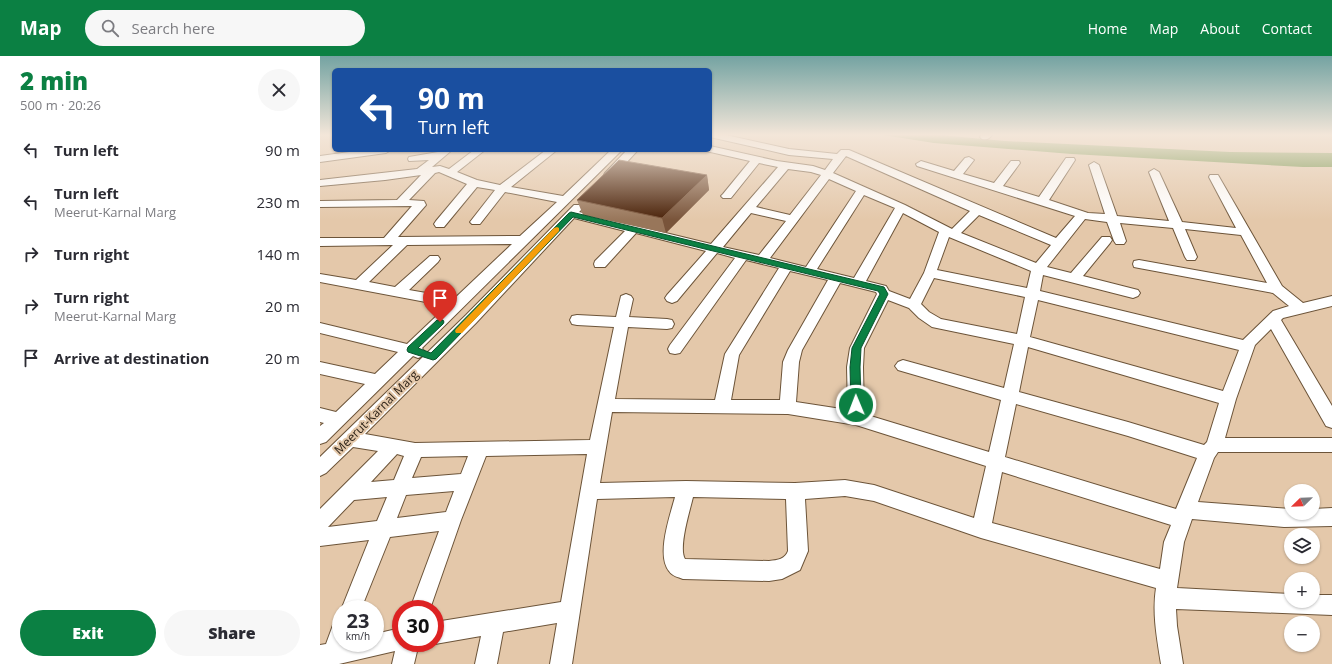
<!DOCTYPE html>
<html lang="en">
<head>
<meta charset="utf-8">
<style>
  body { margin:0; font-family:"Open Sans",sans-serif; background:#f7f7f7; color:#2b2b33; height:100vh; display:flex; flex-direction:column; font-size:15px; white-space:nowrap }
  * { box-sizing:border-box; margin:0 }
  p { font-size:13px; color:#7c7c81 }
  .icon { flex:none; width:22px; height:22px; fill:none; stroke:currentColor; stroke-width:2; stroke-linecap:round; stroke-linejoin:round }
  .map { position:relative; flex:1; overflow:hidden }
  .drawer { display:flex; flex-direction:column; background:#fff; width:320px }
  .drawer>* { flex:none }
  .guide { position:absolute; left:12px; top:12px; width:380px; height:84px; border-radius:6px; box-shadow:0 1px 3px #0004; background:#1a4fa0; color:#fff; overflow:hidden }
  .needle { width:26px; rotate:247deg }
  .tools { position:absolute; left:964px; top:428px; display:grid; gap:8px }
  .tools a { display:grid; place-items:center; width:36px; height:36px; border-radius:50%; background:#fff; box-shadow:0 1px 3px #0004; font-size:20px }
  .speed { position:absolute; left:12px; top:544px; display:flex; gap:8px; font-size:20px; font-weight:700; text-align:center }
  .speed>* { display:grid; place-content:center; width:52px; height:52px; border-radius:50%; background:#fff; box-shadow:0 1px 3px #0004; line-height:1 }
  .speed small { font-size:10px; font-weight:400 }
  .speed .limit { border:6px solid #d22; background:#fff; color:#111 }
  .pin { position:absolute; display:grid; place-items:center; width:34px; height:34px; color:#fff; margin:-41px -17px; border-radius:50% 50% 50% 0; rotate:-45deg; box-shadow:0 0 4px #0007 }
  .pin .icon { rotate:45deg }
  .me { position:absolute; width:44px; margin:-22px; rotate:359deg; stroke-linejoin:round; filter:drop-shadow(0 0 3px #0008) }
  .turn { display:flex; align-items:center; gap:14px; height:84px; padding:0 20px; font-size:18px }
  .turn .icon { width:52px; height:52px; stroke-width:2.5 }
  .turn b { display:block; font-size:28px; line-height:34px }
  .round { display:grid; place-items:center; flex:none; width:42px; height:42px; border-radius:21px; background:#f7f7f7 }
  .summary { display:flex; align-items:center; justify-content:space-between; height:68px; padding:0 20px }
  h1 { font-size:24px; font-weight:800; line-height:30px; color:#0b8043 }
  .cta { display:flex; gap:8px; margin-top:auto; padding:8px 20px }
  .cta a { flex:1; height:46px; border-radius:24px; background:#0b8043; color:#fff; font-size:16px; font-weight:800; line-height:46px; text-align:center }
  .cta a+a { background:#f7f7f7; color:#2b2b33 }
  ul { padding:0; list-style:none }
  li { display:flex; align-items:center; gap:12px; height:52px; padding:0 20px }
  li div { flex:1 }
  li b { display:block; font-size:15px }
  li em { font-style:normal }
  header { display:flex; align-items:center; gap:24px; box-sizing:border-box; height:56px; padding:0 20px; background:#0b8043; color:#fff }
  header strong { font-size:19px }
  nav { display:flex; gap:22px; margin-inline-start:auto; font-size:14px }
  .search { width:280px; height:36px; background:#f7f7f7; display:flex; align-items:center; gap:10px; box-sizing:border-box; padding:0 14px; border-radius:22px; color:#7c7c81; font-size:15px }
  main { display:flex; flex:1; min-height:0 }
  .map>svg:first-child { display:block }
</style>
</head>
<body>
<header>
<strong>Map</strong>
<div class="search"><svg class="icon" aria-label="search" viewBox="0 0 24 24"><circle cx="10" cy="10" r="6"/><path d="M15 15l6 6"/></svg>Search here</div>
<nav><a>Home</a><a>Map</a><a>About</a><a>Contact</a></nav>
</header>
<main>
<section class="drawer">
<div class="summary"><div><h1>2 min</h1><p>500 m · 20:26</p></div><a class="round"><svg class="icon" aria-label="close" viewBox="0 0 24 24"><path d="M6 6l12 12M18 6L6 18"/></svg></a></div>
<ul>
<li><svg class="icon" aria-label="left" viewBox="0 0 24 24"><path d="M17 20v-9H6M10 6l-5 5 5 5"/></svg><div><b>Turn left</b></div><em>90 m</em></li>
<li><svg class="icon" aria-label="left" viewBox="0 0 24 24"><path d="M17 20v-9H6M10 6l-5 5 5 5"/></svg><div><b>Turn left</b><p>Meerut-Karnal Marg</p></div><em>230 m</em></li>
<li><svg class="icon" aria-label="right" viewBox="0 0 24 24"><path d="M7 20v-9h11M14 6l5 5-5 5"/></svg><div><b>Turn right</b></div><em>140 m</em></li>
<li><svg class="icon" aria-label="right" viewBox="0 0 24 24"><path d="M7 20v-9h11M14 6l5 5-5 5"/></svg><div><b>Turn right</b><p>Meerut-Karnal Marg</p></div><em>20 m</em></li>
<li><svg class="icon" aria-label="arrive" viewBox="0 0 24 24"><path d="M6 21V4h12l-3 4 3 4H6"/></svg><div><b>Arrive at destination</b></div><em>20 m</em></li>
</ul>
<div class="cta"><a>Exit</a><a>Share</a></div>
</section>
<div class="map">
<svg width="1012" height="608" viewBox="0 0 1012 608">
  <rect width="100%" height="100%" fill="#e4c8aa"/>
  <path fill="#668a39" d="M563,79H620L685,85L910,96L1012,97V111H983L752,98L614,87Z"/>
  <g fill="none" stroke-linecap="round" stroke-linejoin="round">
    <defs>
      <path id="minor" d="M390,79H406L469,93L517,98L521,94H529L736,182L755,160L597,110L596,108L601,105L634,115L645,102L649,101L654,104L643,118L674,127L691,105H699L700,107L683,130L719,141L746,102H754L755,104L729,144L768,157L785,158L769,109L774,106L779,109L797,160L849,165L829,116L834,113L839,116L862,166L916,172L889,121L890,119H898L962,230L983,247L1012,240V250L963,262L961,264L1012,350V372L1006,370L951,273L935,289L916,343L905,382H1012V396H898L894,402L878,446L971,453V457H993V453L1012,452V470L964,471L872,463L864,486L857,532L971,538V545H993V539H1012V559L856,553L857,570L863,608H841C837,583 832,557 836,532L661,482L554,445L525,440L485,443L488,495L480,514L462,523L449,525L363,523C358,521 352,520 349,515C336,499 350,460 355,441L277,443L252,608H230L237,567L183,576L177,608H155L161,580L115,588L113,587H115V566L241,546L267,398L166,400L141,464L110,553H90L119,475L70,481L41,553L21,554L49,484L0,490V453L58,395L33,391L6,417L0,420V401L146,259L254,149H262L264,151L259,156L391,188L458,111L439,107L411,142H403L401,140L403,138L430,105L386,95V94H390V90L457,105L493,110L505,114L513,103L469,99L390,81ZM526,100L650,155L632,173L585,149L513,117ZM468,113L491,116L501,119L470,159L436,151ZM509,123L536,135L486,211L450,202ZM544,139L575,152L534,222L497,213ZM431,157L466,165L439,199L403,191ZM583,157L619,176L604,217L590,243L569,235L566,230L546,225ZM659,159L731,189L716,207L641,177ZM254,162L305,175L275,205L274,208L275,211H285L316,177L386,195L347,239L345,242L347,245L352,247L357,245L397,197L415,202L350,289L348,293L350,297L355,298L360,297L426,204L459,212L405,298L395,344L295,343L308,271L347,273L352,272L354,268L352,264L347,263L309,261L313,243L311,240L306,238L301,240L296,261L257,259L252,260L250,264L252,268L257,269L294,271L270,384L95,387L45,378L156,267ZM765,163L787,166L794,185L796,188H804L806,185L800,167L853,172L865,201L867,204H875L877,201L865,173L921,179L947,227L819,204L814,205L813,208L814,211L819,212L953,237L969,250L953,255L923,284L720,235L723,219L813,242L818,240L820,237L818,234L763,220L790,187L792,184L790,181H782L751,217L727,211ZM629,181L711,215L707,232L617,214ZM470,215L508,224L468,294L463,306L460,344H411L419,299ZM614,222L705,241L697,278L621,263L609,256L601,248ZM520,227L556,236L557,238L530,292L527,311L528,354L476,346L479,306L482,294ZM568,244L589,252L599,262L612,271L694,288L684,332L583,304L578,306L575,310L578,314L681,344L669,396L544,358L543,311L544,292ZM718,244L919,294L903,335L710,281ZM708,291L899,347L887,386L884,389L808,366L699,336ZM696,348L808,380L877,402L856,453L685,401ZM292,356L468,358L536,369L666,410L654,462L554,429L525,424L475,427L366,425L280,427ZM77,398L84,400L74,424L51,426ZM148,400L141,418L92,422L101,401ZM682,416L851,469L844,486L840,513L672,467ZM134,435L126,456L77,462L86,439ZM67,441L57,465L8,471L34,444ZM373,441L466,443L468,495C465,503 458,504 449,505L365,503C358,492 370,454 373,441Z
        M661,79H672C669,83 667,84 662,83L660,81Z
        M44,94H71L66,97L0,106V100Z
        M121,94H132L112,111L120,110L129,113L154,94H165L137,116L157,124L180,129L226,94H237L191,131L243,140L291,94H302L102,292L105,296L103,300L98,302L93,300L6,386L0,388V370L4,367L0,366V352L16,356L45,328L0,318V306L55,318L78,296L0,277V267L87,288L127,250L0,226V218L36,224L73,189L0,190V182H64L92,150L0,151V145L77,144L101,119L65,124L0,130V124L97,113L109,104L89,105L88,103L89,101L118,96ZM119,116L147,128L116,165L114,168L116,171H124L157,131L175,134L150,166L152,168H160L185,136L237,146L200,180L78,181L106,149L104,145L89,144L115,117ZM192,188L135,242L89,234L118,206L120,203L118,200H110L75,231L49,226L87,189Z
        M307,94H318L293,121H285L284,119L285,117Z
        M21,566V587H55V578L81,572V587H99L94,608H72L75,595L19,608H0V589L6,588L13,569Z"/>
    </defs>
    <use href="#minor" stroke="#6c5439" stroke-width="2"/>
    <use href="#minor" fill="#fff" fill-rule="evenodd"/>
  </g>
  <path fill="#98765a" d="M387,119L389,134L346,177L263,159L257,144Z"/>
  <path fill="#79543a" d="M387,119L389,134L346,177L342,162Z"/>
  <path fill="#4b230a" stroke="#79543a" d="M299,104L387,119L342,162L257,144Z"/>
  <linearGradient id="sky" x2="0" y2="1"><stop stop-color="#74a3a2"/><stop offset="0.48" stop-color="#f3e6d9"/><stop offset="1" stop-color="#f3e6d9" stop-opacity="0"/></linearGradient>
  <rect width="1012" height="164" fill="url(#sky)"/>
  <path fill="#0b8043" stroke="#07532c" d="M251,156L564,231L568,238L541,292L540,311L541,349L539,352H532L531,349L530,311L532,292L559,240L560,238L558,235L253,161L116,303L113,304L88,296L87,294L88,291L117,264H123L124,266L123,268L98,292L111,297L249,157Z"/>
  <path fill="#f59e0b" d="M237,171L239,172V175L142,277H136L135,275L136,273L234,172Z"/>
  <g text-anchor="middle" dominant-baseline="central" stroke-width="4" stroke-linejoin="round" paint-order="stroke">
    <g font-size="12" fill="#2e2318" stroke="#e4c8aa">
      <text transform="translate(56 356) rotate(-45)">Meerut-Karnal Marg</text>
    </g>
  </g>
</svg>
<div class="tools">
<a><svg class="needle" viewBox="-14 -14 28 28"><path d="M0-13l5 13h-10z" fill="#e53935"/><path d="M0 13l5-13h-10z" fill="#7c7c81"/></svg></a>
<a><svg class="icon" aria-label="layers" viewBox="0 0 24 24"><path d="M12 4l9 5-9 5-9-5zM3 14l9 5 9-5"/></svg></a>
<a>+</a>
<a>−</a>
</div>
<div class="speed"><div>23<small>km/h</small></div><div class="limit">30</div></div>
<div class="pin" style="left:120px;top:266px;background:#d93025"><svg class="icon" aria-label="arrive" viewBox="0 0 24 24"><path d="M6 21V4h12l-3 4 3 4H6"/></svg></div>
<svg class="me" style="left:536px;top:349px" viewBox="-20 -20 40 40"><circle r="17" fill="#0b8043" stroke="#fff" stroke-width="3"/><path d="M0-11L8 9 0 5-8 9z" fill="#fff"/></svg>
<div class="guide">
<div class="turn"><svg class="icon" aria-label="left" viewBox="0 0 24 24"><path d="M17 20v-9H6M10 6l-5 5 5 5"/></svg><div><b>90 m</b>Turn left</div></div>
</div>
</div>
</main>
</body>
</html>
